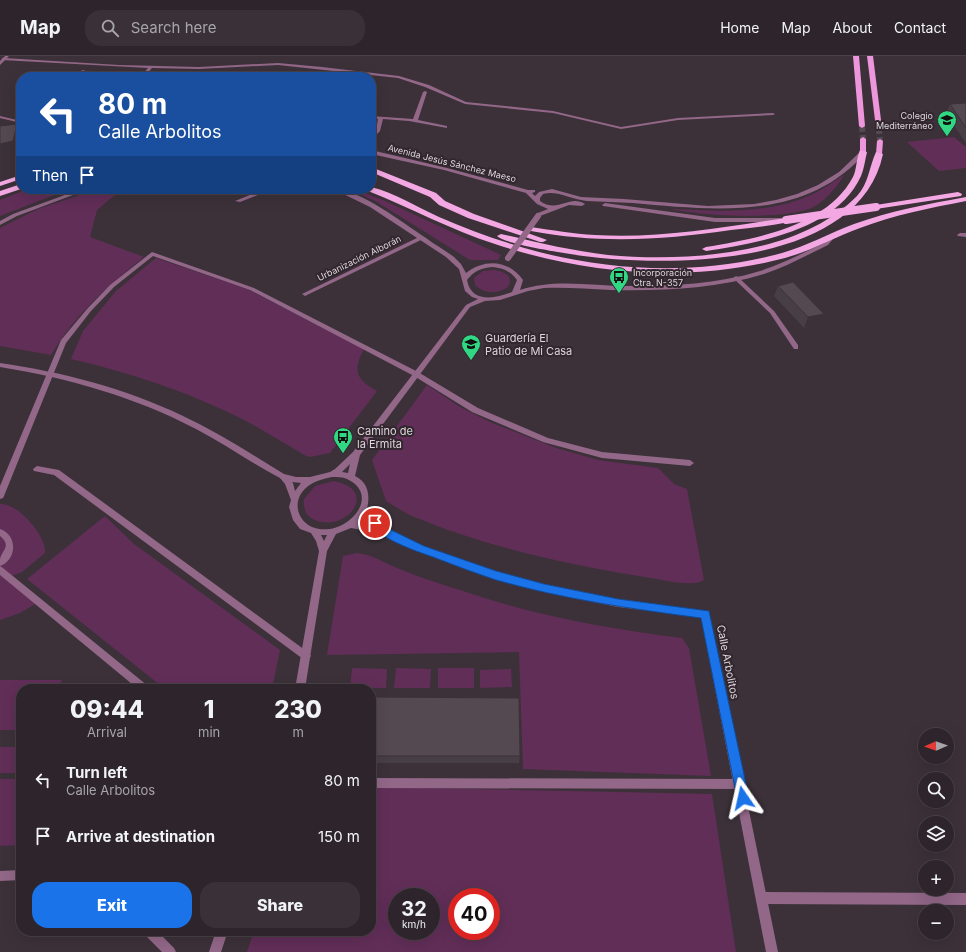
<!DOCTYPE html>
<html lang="en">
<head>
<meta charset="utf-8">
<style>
  body { margin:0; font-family:Inter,sans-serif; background:#393137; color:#f1f3f6; height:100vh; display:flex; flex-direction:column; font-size:15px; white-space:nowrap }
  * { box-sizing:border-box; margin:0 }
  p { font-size:13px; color:#a7a5a9 }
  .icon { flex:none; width:22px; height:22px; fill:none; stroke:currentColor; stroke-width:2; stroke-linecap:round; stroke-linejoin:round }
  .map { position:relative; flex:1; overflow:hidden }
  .side { position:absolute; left:16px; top:628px; width:360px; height:252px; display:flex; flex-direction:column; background:#2d252b; border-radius:16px; box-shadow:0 4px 16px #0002,0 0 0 1px #484247 }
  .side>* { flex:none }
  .hud { position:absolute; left:16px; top:16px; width:360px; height:122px; border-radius:16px; box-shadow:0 4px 16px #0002,0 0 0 1px #484247; background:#1a4fa0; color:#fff; overflow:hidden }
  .needle { width:26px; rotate:268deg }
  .fabs { position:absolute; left:918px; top:672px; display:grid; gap:8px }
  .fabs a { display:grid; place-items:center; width:36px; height:36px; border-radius:50%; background:#2d252b; box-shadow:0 4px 16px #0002,0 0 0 1px #484247; font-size:20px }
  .speed { position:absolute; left:388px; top:832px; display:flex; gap:8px; font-size:20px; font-weight:700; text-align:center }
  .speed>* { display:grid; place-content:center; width:52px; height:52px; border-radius:50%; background:#2d252b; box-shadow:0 4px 16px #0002,0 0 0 1px #484247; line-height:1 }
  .speed small { font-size:10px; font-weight:400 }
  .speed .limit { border:6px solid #d22; background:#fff; color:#111 }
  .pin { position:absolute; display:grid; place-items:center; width:34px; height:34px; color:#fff; margin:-17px; border:2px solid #fff; border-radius:50%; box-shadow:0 1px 4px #0007 }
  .me { position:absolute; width:44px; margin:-22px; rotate:349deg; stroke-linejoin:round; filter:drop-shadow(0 0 3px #0008) }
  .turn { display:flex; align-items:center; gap:14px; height:84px; padding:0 16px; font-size:18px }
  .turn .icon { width:52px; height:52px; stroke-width:2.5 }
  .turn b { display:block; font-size:28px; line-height:34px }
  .then { display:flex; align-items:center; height:38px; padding:0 16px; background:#0003; gap:8px; font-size:15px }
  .eta { display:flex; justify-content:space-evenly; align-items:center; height:68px; text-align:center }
  .eta b { font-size:24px; font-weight:800; line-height:28px }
  .action { display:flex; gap:8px; margin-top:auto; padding:8px 16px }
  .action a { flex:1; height:46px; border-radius:16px; background:#1a73e8; color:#fff; font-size:16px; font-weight:800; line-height:46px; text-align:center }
  .action a+a { background:#393137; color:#f1f3f6 }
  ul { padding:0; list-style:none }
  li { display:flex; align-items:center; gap:12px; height:56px; padding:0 16px }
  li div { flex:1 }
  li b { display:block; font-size:15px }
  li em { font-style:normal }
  header { display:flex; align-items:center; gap:24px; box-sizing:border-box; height:56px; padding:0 20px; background:#2d252b; border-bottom:1px solid #484247 }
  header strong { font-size:19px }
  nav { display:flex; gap:22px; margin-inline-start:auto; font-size:14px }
  .search { width:280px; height:36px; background:#393137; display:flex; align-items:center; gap:10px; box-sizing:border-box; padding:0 14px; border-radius:16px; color:#a7a5a9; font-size:15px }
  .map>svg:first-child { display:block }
</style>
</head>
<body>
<header>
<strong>Map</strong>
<div class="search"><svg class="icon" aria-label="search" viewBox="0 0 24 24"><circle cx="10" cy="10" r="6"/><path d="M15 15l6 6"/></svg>Search here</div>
<nav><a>Home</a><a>Map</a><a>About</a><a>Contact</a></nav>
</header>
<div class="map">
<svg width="966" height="896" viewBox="0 0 966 896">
  <rect width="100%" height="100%" fill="#3c3139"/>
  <path fill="#612e58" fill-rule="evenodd" d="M954,81L966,91V112L939,115L907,86Z
    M844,119C837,131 823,148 809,153C777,164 704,160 670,153C717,155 769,159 813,138C824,133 834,125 844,119Z
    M28,133H70L0,160V144Z
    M98,133H122L97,154L90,181L144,201C107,231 76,257 51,299L0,290V172L38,153Z
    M349,133H355L385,145L501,199L498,204H470L377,146Z
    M156,202L247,233L364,293C353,314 355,323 377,335L330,397L310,401L306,400C287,389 268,377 248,366C192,337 132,317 71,303L83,275L116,235Z
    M495,214C505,216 514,220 508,231C498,238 484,238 475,229L474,222L483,215Z
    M427,329L460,351L490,366L556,392L598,404L658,412L674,428L687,433L704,524C693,532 659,523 645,521C566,508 486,491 412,460C403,456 395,450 386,445L372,404Z
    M334,425C383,435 342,481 311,462C305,458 303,450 304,443L315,430Z
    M0,448C17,446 47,480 45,497L22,516L11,520L0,513Z
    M105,460L134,488L280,594L272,633H165L27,523Z
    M357,497C373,499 383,506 397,512C420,522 445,529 469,537C538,560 610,573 682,582L689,592L711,720L523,713L519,596L327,599L343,500Z
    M0,514L37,547L20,557L0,564Z
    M352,612L387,613L386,632H350Z
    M396,612L431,613L430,632H394Z
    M438,612H474V632H438Z
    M511,613L512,631L480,632V614Z
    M0,624H62L59,633H21V674H0Z
    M0,691H21V717H0Z
    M0,723H21V789L0,790Z
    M371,731L712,738L736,896H247L254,875H371ZM397,841H431V875H397ZM457,841H491V875H457Z"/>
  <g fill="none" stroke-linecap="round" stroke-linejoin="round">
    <path stroke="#544a51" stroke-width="6" stroke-dasharray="6 3" stroke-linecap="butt" d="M862,70L863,83
      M879,72L880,85"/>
    <path fill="#926788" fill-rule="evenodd" d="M4,2L119,9L199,11L278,7L322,11L399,20L429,29L466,46L553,55L621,71L678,62L773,57L775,58L773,59L678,64L621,73L553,57L465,48L425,31L398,22L278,9L199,13L152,12L144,21H140L148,12L2,4V2Z
      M152,196L254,232L418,316L478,352L548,382L602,396L690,404L694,407L690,410L602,402L543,386L472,356L414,320L250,234L153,200L114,231L91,255L66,287L4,440L3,442L0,443V430L61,284L87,253L110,229Z
      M0,473C18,479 17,504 0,510L3,512L148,630L150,633H138L0,519C0,514 0,507 0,503C2,494 12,490 0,480Z
      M371,722L740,723L744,724L745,728L744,732L740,733L371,732Z"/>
    <path fill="#926788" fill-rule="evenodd" d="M5,0H9L0,9V5Z
      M82,14L86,15L81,21H77Z
      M371,22L374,23L373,27H371Z
      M425,35L427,36L418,64L447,70V72L409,65L383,63L380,75L371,84V79L376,75L378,63L371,62V60L413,63L423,36Z
      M265,133H273L240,146L235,145Z
      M960,177H966V181L958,180L957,179Z
      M421,180L424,182L423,183L307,239L305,240L302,238Z
      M736,220L738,221L774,255L798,289V293H794L770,257L734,223L733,222Z
      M37,410L59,414L309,597L311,600L309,603L306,604L303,603L54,419L34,415L33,413Z
      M21,814V824L0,825V815Z
      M763,836L966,837V849L763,848L759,846L757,842L759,838Z
      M143,875H157L174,892L176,896H162L145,879Z"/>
    <path fill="#926788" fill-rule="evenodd" d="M0,60L21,65V67L0,62Z
      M371,94L447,112L528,134H535V136L532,137L535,140L539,136L552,133L581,141L624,143L708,150L754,148L776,144L797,138L818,129L839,116L861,95L866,96C806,166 714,154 633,147C618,146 602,146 587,145C572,144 557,134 543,138L540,142V145C558,158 569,138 585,148L582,150L569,149L540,160L538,159V157L548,153L537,148L526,137L444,114L371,98Z
      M81,133H89L17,160L0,169V165L13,158Z
      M333,133C360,133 403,167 426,182C435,189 445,194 454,201L461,208L466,217C485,202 509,204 523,224L520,234C554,222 593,230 628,230C672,230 718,228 760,215C782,208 803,197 824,187L828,182H832L833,183L828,189C807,199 786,211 764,218C715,233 662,235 611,234C588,233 566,231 544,232L528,235L500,244L485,245L470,251L360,399L355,420C369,427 370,440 367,453L384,472L424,491L496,515L544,528L618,543L708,555L778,896H766L701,561L618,551L544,536L496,523L418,495L380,477L351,472L336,478L327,495L305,633H295L319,495L316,485L311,477L300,473L293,464L289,451L291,444L285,428L280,422C251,407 225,388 196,373C135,341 68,322 0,311V307C62,316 124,332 181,359C217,376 250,397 284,418L296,421H310L330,416L335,413L353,396L466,249L478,243L472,241L465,235L459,213L446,201L370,151ZM492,211C503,212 510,215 517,224L512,236C495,243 471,247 467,224C474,215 481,212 492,211ZM350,408L348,417L342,416ZM332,421C337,421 343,421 347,423C384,440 344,484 312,471C296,464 292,443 307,431C314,425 323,423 332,421ZM292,426L301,427L295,435L293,427ZM364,460L372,469L358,467ZM321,479H327L324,485Z
      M605,147L715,162H781L784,164L781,166H715L603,150L602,149Z
      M216,875H228L221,896H209Z"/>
    <path fill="#ee96db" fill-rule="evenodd" d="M853,0H859L865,70L862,72L859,70Z
      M867,0H873L882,72L879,74L876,72Z
      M863,81L866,83V96L863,98L860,96V83Z
      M880,83L883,85L882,98L879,100L876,98L877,85Z"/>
    <path fill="#f4a8e3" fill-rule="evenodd" d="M860,94L867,96C865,104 864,113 861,120C837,174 757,187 706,195L702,193L706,191C756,183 827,170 853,121C857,113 856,103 860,94Z
      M876,96L883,98C858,217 649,213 558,196C546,194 504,187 497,180L501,178C536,186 571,195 608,199C686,206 798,200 857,140C869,127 869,111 876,96Z
      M371,111L436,137L445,145L474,158L547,184L543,186H540L468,162L439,149L430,141L371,116Z
      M21,119V123L0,130V126Z
      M21,128V133L0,140V135Z
      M371,131C395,137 417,151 439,161C471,175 505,187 539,196C617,216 704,219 782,197C807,190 830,177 854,168C890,155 928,148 966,141V145C930,152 894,159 860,172C835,181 811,195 785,202C690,227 588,219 495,188C451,174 411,152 368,135L367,133H371Z
      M958,136L962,138L961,140L876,153L872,151L876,149Z
      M786,162L790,164L789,166C770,170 750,172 731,174C663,184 600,188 531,175L527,173L531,171C552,174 573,178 595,179C659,183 723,171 786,162Z"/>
    <path stroke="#926788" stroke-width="6" d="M508,202L538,160"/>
    <path stroke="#f4a8e3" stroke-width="8" d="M786,164L876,151"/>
  </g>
  <path fill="#483e46" d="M966,47V87L946,58L950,48Z
    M778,230L824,258L820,268L804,272L774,240Z
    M371,641L520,700L519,707H371Z"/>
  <path fill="#3b3239" d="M17,68L21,76V88L19,97L1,101L0,104V88Z
    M824,258L820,268L804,272L808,261Z"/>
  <path fill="#544851" stroke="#3b3239" d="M966,47V72L950,48Z
    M17,68L13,85L0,88V70Z
    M793,226L824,258L808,261L778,230Z
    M371,641L519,642L520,700H371Z"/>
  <path fill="#1a73e8" stroke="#114b97" d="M375,463L385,471L424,490L496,515L544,528L618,543L709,555L749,742L747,746L743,748L739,746L737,742L701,562C632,553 563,543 496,524C475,517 454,509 433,501C416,495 379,483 371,467Z"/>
  <defs>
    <symbol id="school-pin" viewBox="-11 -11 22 30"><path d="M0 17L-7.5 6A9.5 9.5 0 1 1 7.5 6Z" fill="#30d883" stroke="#32272f"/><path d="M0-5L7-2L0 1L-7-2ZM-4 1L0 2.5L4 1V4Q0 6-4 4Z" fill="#111"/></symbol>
    <symbol id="bus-pin" viewBox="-11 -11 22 30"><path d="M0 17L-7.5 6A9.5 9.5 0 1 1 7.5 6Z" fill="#30d883" stroke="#32272f"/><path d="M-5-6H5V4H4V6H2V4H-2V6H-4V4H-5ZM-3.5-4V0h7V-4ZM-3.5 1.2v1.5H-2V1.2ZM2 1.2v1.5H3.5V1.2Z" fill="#111"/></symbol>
  </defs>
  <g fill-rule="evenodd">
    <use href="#school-pin" x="936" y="53" width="22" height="30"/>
    <use href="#bus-pin" x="608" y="210" width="22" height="30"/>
    <use href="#school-pin" x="460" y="277" width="22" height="30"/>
    <use href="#bus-pin" x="332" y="370" width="22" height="30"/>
  </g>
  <g text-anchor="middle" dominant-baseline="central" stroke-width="4" stroke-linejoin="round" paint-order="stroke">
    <g font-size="9" fill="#ded6dc" stroke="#32272f" text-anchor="end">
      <text x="933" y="59">Colegio<tspan x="933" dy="10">Mediterráneo</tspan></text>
      <text x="633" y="216" text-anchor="start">Incorporación<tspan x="633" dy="10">Ctra. N-357</tspan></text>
    </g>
    <g font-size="9" fill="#ded6dc" stroke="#32272f">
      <text transform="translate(452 107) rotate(14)">Avenida Jesús Sánchez Maeso</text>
      <text transform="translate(359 202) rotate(-26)">Urbanización Alborán</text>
    </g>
    <g font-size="11" fill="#ded6dc" stroke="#32272f" text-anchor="start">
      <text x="485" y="282">Guardería El<tspan x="485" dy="13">Patio de Mi Casa</tspan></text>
      <text x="357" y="375">Camino de<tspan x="357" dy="13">la Ermita</tspan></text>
    </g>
    <g font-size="11" fill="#ded6dc" stroke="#32272f">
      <text transform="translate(728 606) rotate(79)">Calle Arbolitos</text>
    </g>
  </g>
</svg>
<div class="fabs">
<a><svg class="needle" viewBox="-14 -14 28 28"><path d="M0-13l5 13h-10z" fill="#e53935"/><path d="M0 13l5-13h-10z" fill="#a7a5a9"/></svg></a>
<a><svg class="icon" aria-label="search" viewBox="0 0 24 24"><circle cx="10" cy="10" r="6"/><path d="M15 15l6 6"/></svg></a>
<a><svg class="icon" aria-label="layers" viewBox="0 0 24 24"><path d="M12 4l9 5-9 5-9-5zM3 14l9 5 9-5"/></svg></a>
<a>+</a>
<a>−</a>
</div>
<div class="speed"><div>32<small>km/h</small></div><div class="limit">40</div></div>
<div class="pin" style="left:375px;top:467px;background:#d93025"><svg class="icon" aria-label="arrive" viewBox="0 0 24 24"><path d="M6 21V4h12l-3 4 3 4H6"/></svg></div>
<svg class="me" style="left:743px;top:742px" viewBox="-20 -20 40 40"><path d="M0-17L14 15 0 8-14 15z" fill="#1a73e8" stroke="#fff" stroke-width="4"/></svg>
<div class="hud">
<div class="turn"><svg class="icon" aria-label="left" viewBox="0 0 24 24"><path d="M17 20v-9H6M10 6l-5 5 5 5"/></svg><div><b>80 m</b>Calle Arbolitos</div></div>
<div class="then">Then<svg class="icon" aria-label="arrive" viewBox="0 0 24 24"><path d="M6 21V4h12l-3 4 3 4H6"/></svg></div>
</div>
<section class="side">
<div class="eta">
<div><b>09:44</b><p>Arrival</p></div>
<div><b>1</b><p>min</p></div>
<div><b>230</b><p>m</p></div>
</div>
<ul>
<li><svg class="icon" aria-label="left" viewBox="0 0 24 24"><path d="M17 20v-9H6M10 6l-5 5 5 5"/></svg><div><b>Turn left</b><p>Calle Arbolitos</p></div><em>80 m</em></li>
<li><svg class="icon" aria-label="arrive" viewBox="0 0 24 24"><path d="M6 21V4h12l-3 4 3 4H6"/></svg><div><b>Arrive at destination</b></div><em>150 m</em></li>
</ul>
<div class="action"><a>Exit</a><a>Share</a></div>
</section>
</div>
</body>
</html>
